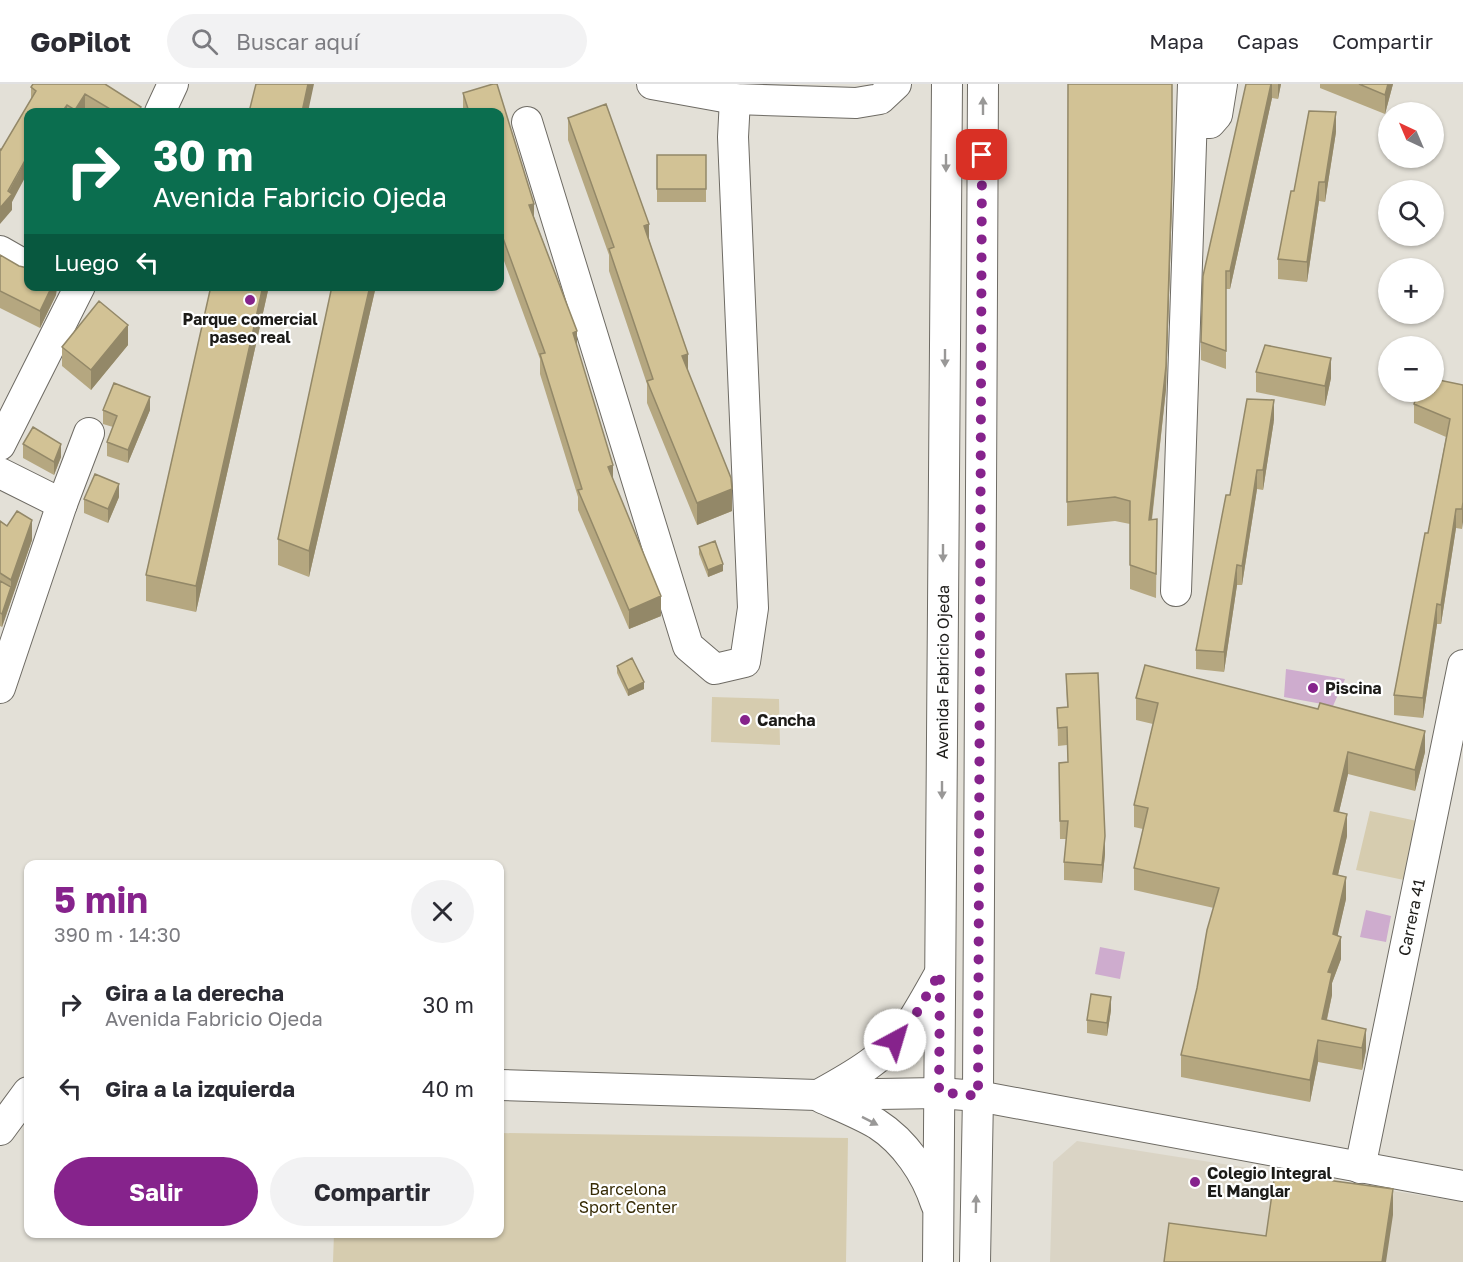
<!DOCTYPE html>
<html lang="es">
<head>
<meta charset="utf-8">
<style>
  body { margin:0; font-family:"Golos Text",sans-serif; background:#f2f2f3; color:#2b2b33; height:100vh; display:flex; flex-direction:column; font-size:22px; white-space:nowrap }
  * { box-sizing:border-box; margin:0 }
  p { font-size:20px; color:#7c7c81 }
  .icon { flex:none; width:33px; height:33px; fill:none; stroke:currentColor; stroke-width:2; stroke-linecap:round; stroke-linejoin:round }
  .map { position:relative; flex:1; overflow:hidden }
  .side { position:absolute; left:24px; top:776px; width:480px; height:378px; display:flex; flex-direction:column; background:#fff; border-radius:12px; box-shadow:0 2px 4px #0004 }
  .side>* { flex:none }
  .banner { position:absolute; left:24px; top:24px; width:480px; height:183px; border-radius:12px; box-shadow:0 2px 4px #0004; background:#0b6e4f; color:#fff; overflow:hidden }
  .needle { width:39px; rotate:316deg }
  .tools { position:absolute; left:1378px; top:18px; display:grid; gap:12px }
  .tools a { display:grid; place-items:center; width:66px; height:66px; border-radius:50%; background:#fff; box-shadow:0 2px 4px #0004; font-size:30px }
  .pin { position:absolute; display:grid; place-items:center; width:51px; height:51px; color:#fff; margin:-26px; border-radius:12px; box-shadow:0 3px 9px #0006 }
  .me { position:absolute; width:66px; margin:-33px; rotate:39deg; stroke-linejoin:round; filter:drop-shadow(0 0 4px #0008) }
  .turn { display:flex; align-items:center; gap:21px; height:126px; padding:0 30px; font-size:27px }
  .turn .icon { width:78px; height:78px; stroke-width:2.5 }
  .turn b { display:block; font-size:42px; line-height:51px }
  .then { display:flex; align-items:center; height:57px; padding:0 30px; background:#0003; gap:12px; font-size:22px }
  .round { display:grid; place-items:center; flex:none; width:63px; height:63px; border-radius:32px; background:#f2f2f3 }
  .summary { display:flex; align-items:center; justify-content:space-between; height:102px; padding:0 30px }
  h1 { font-size:36px; font-weight:700; line-height:45px; color:#86238c }
  .button { display:flex; gap:12px; margin-top:auto; padding:12px 30px }
  .button a { flex:1; height:69px; border-radius:36px; background:#86238c; color:#fff; font-size:24px; font-weight:700; line-height:69px; text-align:center }
  .button a+a { background:#f2f2f3; color:#2b2b33 }
  ul { padding:0; list-style:none }
  li { display:flex; align-items:center; gap:18px; height:84px; padding:0 30px }
  li div { flex:1 }
  li b { display:block; font-size:22px }
  li em { font-style:normal }
  header { display:flex; align-items:center; gap:36px; box-sizing:border-box; height:84px; padding:0 30px; background:#fff; border-bottom:2px solid #e1e1e2 }
  header strong { font-size:28px }
  nav { display:flex; gap:33px; margin-inline-start:auto; font-size:21px }
  .search { width:420px; height:54px; background:#f2f2f3; display:flex; align-items:center; gap:15px; box-sizing:border-box; padding:0 21px; border-radius:33px; color:#7c7c81; font-size:22px }
  .map>svg:first-child { display:block }
</style>
</head>
<body>
<header>
<strong>GoPilot</strong>
<div class="search"><svg class="icon" aria-label="search" viewBox="0 0 24 24"><circle cx="10" cy="10" r="6"/><path d="M15 15l6 6"/></svg>Buscar aquí</div>
<nav><a>Mapa</a><a>Capas</a><a>Compartir</a></nav>
</header>
<div class="map">
<svg width="1463" height="1178" viewBox="0 0 1463 1178">
  <rect width="100%" height="100%" fill="#e3e0d7"/>
  <path fill="#dad4c5" d="M1077,1057L1463,1118V1178H1050L1053,1078Z"/>
  <path fill="#d6ccaf" d="M712,613L779,615L780,661L711,658Z
    M1370,727L1417,737L1404,796L1356,786Z
    M500,1049L848,1054L846,1178H333L334,1149H500Z"/>
  <path fill="#ceacce" d="M1286,585L1345,595L1333,622L1284,613Z
    M1366,826L1391,832L1386,858L1360,853Z
    M1100,863L1125,868L1120,895L1095,890Z"/>
  <g fill="none" stroke-linecap="round" stroke-linejoin="round">
    <defs>
      <g id="minor">
        <path d="M652,0L735,15L856,19L880,15L896,0"/>
        <path d="M160,28L173,0"/>
        <path d="M1192,32L1202,39H1210L1217,31L1222,0"/>
        <path d="M527,38L688,562L715,585L745,578L753,524L733,53L735,15"/>
        <path d="M0,167L28,183"/>
        <path d="M0,361L80,202"/>
        <path d="M0,389L62,420"/>
        <path d="M1176,507L1193,0"/>
        <path d="M0,604L62,420L89,349"/>
        <path d="M500,1001L817,1011L939,1009L978,1012L1463,1102"/>
        <path d="M820,1010C851,993 888,972 909,942C920,925 930,907 940,889"/>
        <path d="M822,1014C840,1022 860,1030 877,1040C905,1058 926,1089 936,1120"/>
        <path d="M0,1046L28,1008"/>
        <path id="s1" d="M1360,1084L1463,581"/>
        <path id="s2" d="M938,1178L947,0"/>
        <path d="M975,1178L978,1012L983,0"/>
      </g>
    </defs>
    <use href="#minor" stroke="#6e6b64" stroke-width="32"/>
    <use href="#minor" stroke="#fff" stroke-width="30"/>
  </g>
  <path fill="#b5a780" d="M105,0L141,28H89L85,26L83,28H28L12,118V126L1,66L31,16V3Z
    M493,0H497L534,120V133L577,247V262L613,381V396L661,512V532L629,545L578,426V413L540,290V275L500,166V28H463V9Z
    M1068,0H1172V117L1166,305L1152,436L1157,435L1156,514L1130,505V440L1115,437L1067,442Z
    M1246,0H1281L1278,15L1272,14L1230,205H1226V285L1201,276V258Z
    M1320,0H1393L1385,30L1320,4Z
    M568,34L649,155L688,287L732,427L697,441L647,319V300L609,187V171L568,56Z
    M1336,48L1325,118L1319,117L1307,198L1278,195V175L1294,107Z
    M657,71H706V118H657Z
    M0,171L28,202H57L56,211L40,244L0,224Z
    M211,202H269L196,528L146,517V491Z
    M332,202H376L309,493L278,481V455Z
    M128,261L91,306L62,282V263Z
    M1256,288L1331,294L1325,322L1256,308Z
    M1463,301L1462,445L1456,444L1441,540H1437L1423,634L1394,631V611L1428,449L1446,353L1414,339V320Z
    M103,326H150L128,379L107,372V358L113,343L103,340Z
    M1274,336L1263,406L1257,405L1242,501H1237L1224,588L1196,585V566Z
    M23,360L61,373L54,391L23,374Z
    M119,413L108,439L84,429V415Z
    M0,437L32,456L2,543L0,542Z
    M699,463L723,487L708,493L699,470Z
    M617,582L644,605L628,612L617,589Z
    M1066,590L1105,770L1102,799L1064,796V778L1066,755H1060L1059,679L1068,678L1067,661L1058,662L1057,624L1067,623Z
    M1136,614L1425,668L1415,707L1348,690L1339,728L1347,752L1338,791L1346,815L1337,852L1341,875L1332,899V911L1327,936L1366,966L1362,986L1318,978L1310,1018L1181,993V971L1197,904L1214,824L1134,806V784L1143,745L1134,743V721L1153,640L1136,636Z
    M1111,926L1107,952L1087,949V936Z"/>
  <path fill="#938868" d="M308,0H314L308,28H302Z
    M1172,0V117L1166,305L1149,459V436Z
    M1271,0H1272V14L1230,205V187Z
    M1278,0H1281L1278,15Z
    M1388,0H1393L1385,30V11Z
    M85,10V26L83,28H75V26Z
    M67,21V28H62Z
    M1336,28V48L1325,118V98Z
    M28,71V88L12,118V126L0,140V124Z
    M1319,98V117L1307,198V178Z
    M534,120V139L529,121Z
    M649,140V162L644,142Z
    M52,202H57L56,211L40,244V227Z
    M263,202H269L196,528V502Z
    M370,202H376L309,493V467Z
    M128,241V261L91,306V286Z
    M577,247V267L573,249Z
    M688,270V292L682,272Z
    M1331,274V294L1325,322V302Z
    M150,313V326L128,379V366Z
    M1274,316V336L1263,406V386Z
    M61,360V373L54,391V378Z
    M613,381V401L608,383Z
    M1257,386V405L1242,501V482Z
    M119,400V413L108,439V425Z
    M732,405V427L697,441V419Z
    M1463,418V438L1462,445V425Z
    M1456,425V444L1441,540V521Z
    M32,436V456L2,543V530L11,504V496Z
    M723,480V487L708,493V486Z
    M1237,481V501L1224,588V568Z
    M661,512V532L629,545V526Z
    M1437,520V540L1423,634V614Z
    M644,598V605L628,612V606Z
    M1425,647V668L1415,707V686Z
    M1348,668V690L1334,749V727Z
    M1347,730V752L1333,812V790Z
    M1105,752V770L1102,799V781Z
    M1346,793V815L1333,872V850Z
    M1341,853V875L1332,899V911L1322,957V935L1328,888Z
    M1111,913V926L1107,952V939Z
    M1366,945V966L1362,986V964Z
    M1318,956V978L1310,1018V996Z
    M1393,1105V1131L1386,1178H1382Z"/>
  <path fill="#d2c295" stroke="#938868" stroke-width="1.5" d="M33,0H105L141,23L137,28H115L85,10L75,26L67,21L62,28H28V71L8,107L12,110L0,124V65L1,66L36,7L31,3Z
    M256,0H308L302,28H249Z
    M493,0H497L534,120L529,121L577,247L573,249L613,381L608,383L661,512L629,526L578,406L582,405L540,270L545,269L500,146V28H469L463,9Z
    M1068,0H1172V94L1166,282L1149,436L1157,435L1156,490L1130,481V417L1115,413L1067,418Z
    M1246,0H1271L1230,187H1226V267L1201,258L1203,192Z
    M1359,0H1388L1385,11Z
    M606,20L649,140L644,142L688,270L682,272L731,394L732,405L697,419L647,297L653,295L609,165L614,163L568,34Z
    M1309,27L1336,28L1325,98H1319L1307,178L1278,175L1291,107H1294Z
    M657,71H706V105H657Z
    M0,171L19,182L28,184V202H52L40,227L0,207Z
    M211,202H263L196,502L146,491Z
    M332,202H370L309,467L278,455Z
    M99,217L128,241L91,286L62,263Z
    M1265,261L1331,274L1325,302L1256,288Z
    M1434,295L1463,301V418L1462,425H1456L1441,521L1437,520L1423,614L1394,611L1425,449H1428L1450,335L1414,320L1418,308H1434Z
    M114,299L150,313L128,366L107,358L117,332L103,326Z
    M1247,315L1274,316L1263,386H1257L1242,482L1237,481L1224,568L1196,566L1226,411H1230Z
    M33,343L61,360L54,378L23,360Z
    M95,390L119,400L108,425L84,415Z
    M17,427L32,436L11,496L0,489V437L7,442Z
    M715,457L723,480L708,486L699,463Z
    M0,497L11,503L2,530L0,529Z
    M632,574L644,598L628,606L617,582Z
    M1145,581L1318,625L1320,619L1425,647L1415,686L1348,668L1334,727L1347,730L1333,790L1346,793L1333,850L1341,853L1328,888L1332,889L1322,935L1366,945L1362,964L1318,956L1310,996L1181,971L1197,904L1207,846L1219,804L1134,784L1148,724L1134,721L1158,619L1136,614Z
    M1098,589L1105,752L1102,781L1064,778L1068,737H1060L1059,679L1068,678L1067,643L1058,644L1057,624L1068,623L1066,590Z
    M1091,910L1111,913L1107,939L1087,936Z
    M1275,1089L1393,1105L1382,1178H1164L1169,1139L1266,1152Z"/>
  <defs><path id="oneway-solid" d="M-6-.8H1V-3.2L6.5 0L1 3.2V.8H-6Z" transform="scale(1.5)"/></defs>
  <g fill="#999897">
    <use href="#oneway-solid" transform="translate(983 22) rotate(-90)"/>
    <use href="#oneway-solid" transform="translate(946 79) rotate(90)"/>
    <use href="#oneway-solid" transform="translate(945 274) rotate(90)"/>
    <use href="#oneway-solid" transform="translate(943 469) rotate(90)"/>
    <use href="#oneway-solid" transform="translate(942 706) rotate(90)"/>
    <use href="#oneway-solid" transform="translate(870 1037) rotate(27)"/>
    <use href="#oneway-solid" transform="translate(976 1120) rotate(-89)"/>
  </g>
  <g fill="none" stroke-linecap="round" stroke-linejoin="round">
    <path stroke="#86238c" stroke-width="10" stroke-dasharray="0 18" d="M895,956L908,944L940,888L939,1008L978,1012L982,71"/>
  </g>
  <g fill="#86238c" stroke="#fff" stroke-width="2">
    <circle cx="250" cy="216" r="6"/>
    <circle cx="1313" cy="604" r="6"/>
    <circle cx="745" cy="636" r="6"/>
    <circle cx="1195" cy="1098" r="6"/>
  </g>
  <g text-anchor="middle" dominant-baseline="central" stroke-width="4.5" stroke-linejoin="round" paint-order="stroke">
    <g font-size="16" font-weight="bold" fill="#1c1b18" stroke="#fff" text-anchor="start">
      <text x="250" y="235" text-anchor="middle">Parque comercial<tspan x="250" dy="18">paseo real</tspan></text>
      <text x="1325" y="604">Piscina</text>
      <text x="757" y="636">Cancha</text>
      <text x="1207" y="1089">Colegio Integral<tspan x="1207" dy="18">El Manglar</tspan></text>
    </g>
    <g font-size="16" fill="#1c1b18" stroke="#fff">
      <text stroke="none"><textPath href="#s2" startOffset="590">Avenida Fabricio Ojeda</textPath></text>
      <text stroke="none"><textPath href="#s1" startOffset="256">Carrera 41</textPath></text>
    </g>
    <g font-size="16" fill="#372b05" stroke="#fff">
      <text x="628" y="1105">Barcelona<tspan x="628" dy="18">Sport Center</tspan></text>
    </g>
  </g>
</svg>
<div class="tools">
<a><svg class="needle" viewBox="-14 -14 28 28"><path d="M0-13l5 13h-10z" fill="#e53935"/><path d="M0 13l5-13h-10z" fill="#7c7c81"/></svg></a>
<a><svg class="icon" aria-label="search" viewBox="0 0 24 24"><circle cx="10" cy="10" r="6"/><path d="M15 15l6 6"/></svg></a>
<a>+</a>
<a>−</a>
</div>
<div class="pin" style="left:982px;top:71px;background:#d93025"><svg class="icon" aria-label="arrive" viewBox="0 0 24 24"><path d="M6 21V4h12l-3 4 3 4H6"/></svg></div>
<svg class="me" style="left:895px;top:956px" viewBox="-20 -20 40 40"><circle r="19" fill="#fff"/><path d="M0-13L10 11 0 6-10 11z" fill="#86238c"/></svg>
<div class="banner">
<div class="turn"><svg class="icon" aria-label="right" viewBox="0 0 24 24"><path d="M7 20v-9h11M14 6l5 5-5 5"/></svg><div><b>30 m</b>Avenida Fabricio Ojeda</div></div>
<div class="then">Luego<svg class="icon" aria-label="left" viewBox="0 0 24 24"><path d="M17 20v-9H6M10 6l-5 5 5 5"/></svg></div>
</div>
<section class="side">
<div class="summary"><div><h1>5 min</h1><p>390 m · 14:30</p></div><a class="round"><svg class="icon" aria-label="close" viewBox="0 0 24 24"><path d="M6 6l12 12M18 6L6 18"/></svg></a></div>
<ul>
<li><svg class="icon" aria-label="right" viewBox="0 0 24 24"><path d="M7 20v-9h11M14 6l5 5-5 5"/></svg><div><b>Gira a la derecha</b><p>Avenida Fabricio Ojeda</p></div><em>30 m</em></li>
<li><svg class="icon" aria-label="left" viewBox="0 0 24 24"><path d="M17 20v-9H6M10 6l-5 5 5 5"/></svg><div><b>Gira a la izquierda</b></div><em>40 m</em></li>
</ul>
<div class="button"><a>Salir</a><a>Compartir</a></div>
</section>
</div>
</body>
</html>
